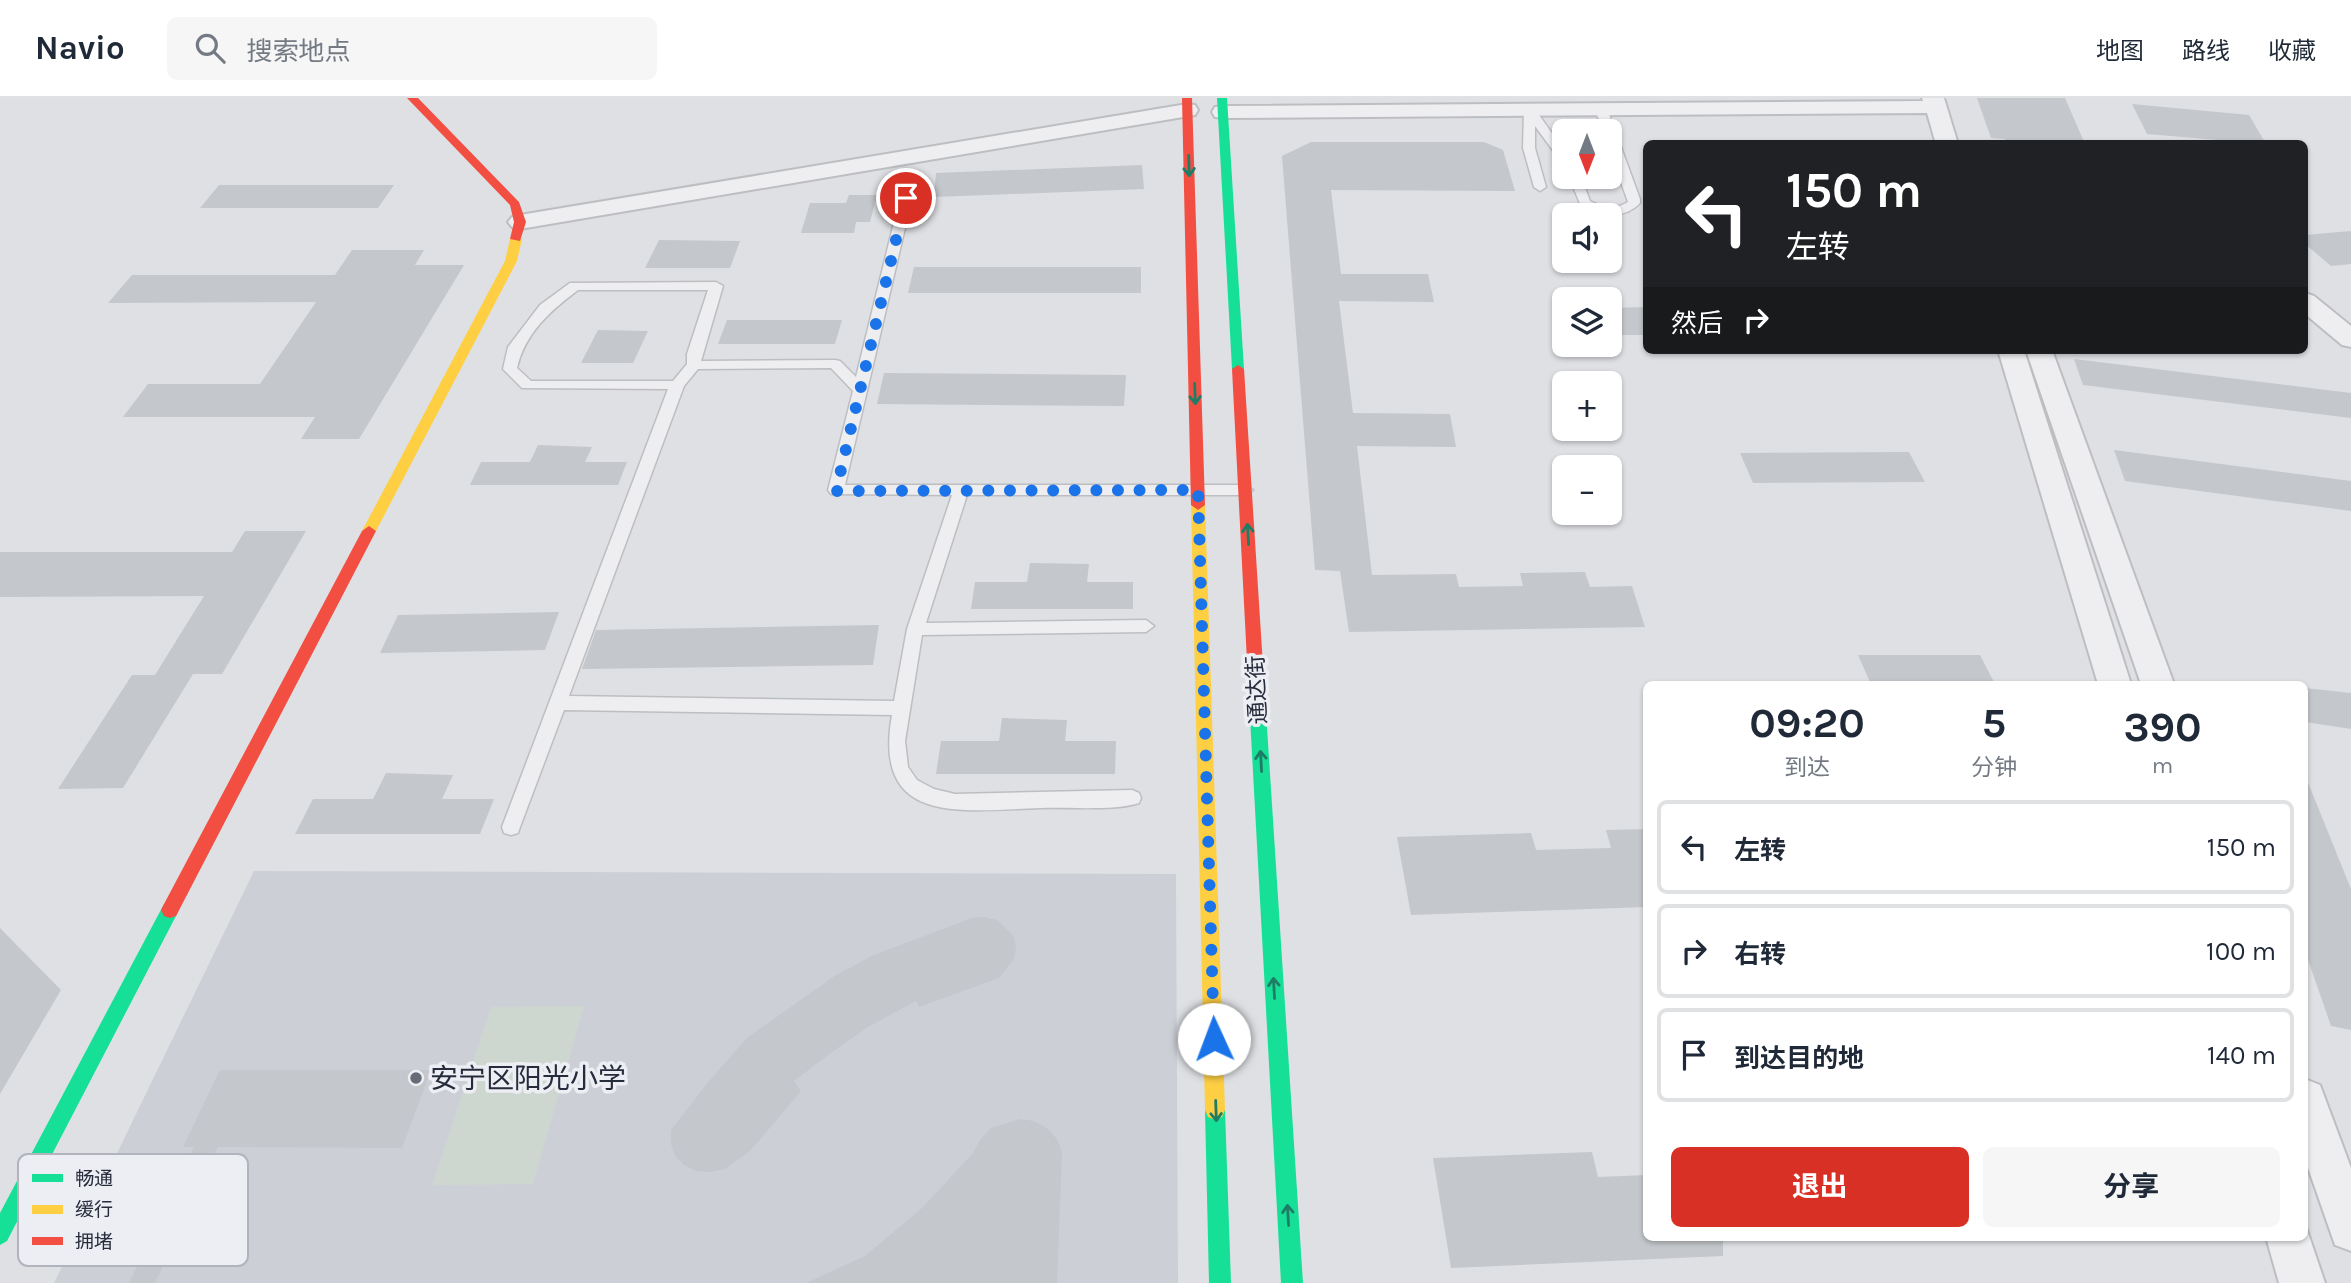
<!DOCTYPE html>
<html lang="zh">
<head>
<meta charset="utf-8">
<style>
  body { margin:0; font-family:Karla,"Noto Sans SC",sans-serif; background:#f6f6f7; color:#1f2937; height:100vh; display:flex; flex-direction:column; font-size:26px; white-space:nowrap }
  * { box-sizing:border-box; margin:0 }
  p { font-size:23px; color:#747a83 }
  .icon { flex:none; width:38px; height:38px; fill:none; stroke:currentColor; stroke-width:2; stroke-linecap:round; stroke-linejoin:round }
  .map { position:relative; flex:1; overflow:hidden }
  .side { position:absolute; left:1643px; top:583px; width:665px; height:560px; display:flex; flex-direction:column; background:#fff; border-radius:10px; box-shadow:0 2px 5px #0004 }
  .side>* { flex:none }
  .hud { position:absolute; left:1643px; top:42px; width:665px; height:214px; border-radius:10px; box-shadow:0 2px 5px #0004; background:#202124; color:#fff; overflow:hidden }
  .needle { width:46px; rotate:180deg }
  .fabs { position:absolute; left:1552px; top:21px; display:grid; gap:14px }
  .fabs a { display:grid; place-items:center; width:70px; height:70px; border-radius:10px; background:#fff; box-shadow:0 2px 5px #0004; font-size:35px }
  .pin { position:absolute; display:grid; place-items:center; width:60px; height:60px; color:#fff; margin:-30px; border:4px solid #fff; border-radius:50%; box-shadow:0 2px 7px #0007 }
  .me { position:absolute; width:77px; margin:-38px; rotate:358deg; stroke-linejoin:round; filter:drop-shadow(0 0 5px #0008) }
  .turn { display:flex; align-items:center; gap:24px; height:147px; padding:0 28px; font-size:32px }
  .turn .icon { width:91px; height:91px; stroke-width:2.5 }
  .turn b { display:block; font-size:49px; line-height:60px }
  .then { display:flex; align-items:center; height:66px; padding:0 28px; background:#0003; gap:14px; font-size:26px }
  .eta { display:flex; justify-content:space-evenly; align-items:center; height:119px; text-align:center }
  .eta b { font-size:42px; font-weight:700; line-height:49px }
  .action { display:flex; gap:14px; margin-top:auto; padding:14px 28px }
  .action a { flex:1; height:80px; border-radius:10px; background:#d93025; color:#fff; font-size:28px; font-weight:700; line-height:80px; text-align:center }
  .action a+a { background:#f6f6f7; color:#1f2937 }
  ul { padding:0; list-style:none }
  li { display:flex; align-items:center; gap:21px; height:94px; margin:0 14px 10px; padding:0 14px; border:4px solid #e0e1e3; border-radius:10px }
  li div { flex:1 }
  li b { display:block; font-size:26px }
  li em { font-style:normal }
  header { display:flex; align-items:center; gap:42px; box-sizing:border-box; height:98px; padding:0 35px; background:#fff; border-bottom:2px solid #e0e1e3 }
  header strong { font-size:33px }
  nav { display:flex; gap:38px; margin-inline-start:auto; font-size:24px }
  .search { width:490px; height:63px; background:#f6f6f7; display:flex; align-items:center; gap:18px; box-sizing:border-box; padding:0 24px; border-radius:10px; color:#747a83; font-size:26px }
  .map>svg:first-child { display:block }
</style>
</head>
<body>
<header>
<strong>Navio</strong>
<div class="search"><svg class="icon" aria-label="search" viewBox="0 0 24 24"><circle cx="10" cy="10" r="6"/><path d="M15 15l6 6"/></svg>搜索地点</div>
<nav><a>地图</a><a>路线</a><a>收藏</a></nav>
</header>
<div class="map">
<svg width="2351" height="1185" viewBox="0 0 2351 1185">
  <rect width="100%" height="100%" fill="#dee0e4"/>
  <path fill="#cdcfd7" d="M254,773L1176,776L1178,1185H54Z"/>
  <path fill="#ced7cf" d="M584,908L533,1086L432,1087L491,909Z"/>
  <path fill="#c4c7cb" d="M1977,0H2065L2085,46H2006L2005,41L1991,40Z
    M2132,6L2249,17L2266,46L2147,36Z
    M1311,44H1484L1503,52L1515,93L1331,92L1341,176H1428L1434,204L1339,203L1353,315L1450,316L1456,349L1357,348L1372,477L1456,476L1459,489L1523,488L1520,475L1585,474L1590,489L1632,488L1645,529L1349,534L1340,473L1315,472L1290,159L1282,58Z
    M1142,67L1144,91L934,99L936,75Z
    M219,87H394L378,110H200Z
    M849,97H877L870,124H856L854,135H801L810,105H846Z
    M2351,133V166L2331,168L2305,146V137Z
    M659,142L740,143L730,170H645Z
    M352,152H424L415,167H464L359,341H301L315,319H123L148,286H260L316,204L108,205L132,177H335Z
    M914,169H1141V195H908Z
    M1647,209V237H1610V210Z
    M727,222H842L835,246H718Z
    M598,232L648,233L633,265H581Z
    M2074,261L2351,295V320L2083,287Z
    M884,275L1126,277L1124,308L877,306Z
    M538,347L592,349L585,364H627L618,387H470L481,364H530Z
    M2114,352L2351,383V413L2125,383Z
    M1909,354L1925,384L1753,385L1740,355Z
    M245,433H306L222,576H193L123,690L58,691L132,577H155L204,498L0,499V454H232Z
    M1030,465L1089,466L1087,484H1133V511H971L975,484H1027Z
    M559,514L545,552L380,555L398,517Z
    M879,527L873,567L582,571L596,532Z
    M1858,557H1980L1995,586H1871Z
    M2305,590L2351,595V631L2305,624Z
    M1002,620L1067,622L1065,643H1116L1115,676H936L941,643H999Z
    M386,675L453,677L442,701H494L480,736H295L313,701H373Z
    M2305,677L2351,791V932L2331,928L2305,853Z
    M1647,731V809L1411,817L1397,739L1531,735L1536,752L1611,750L1606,732Z
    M985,819L997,822L1014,838L1016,849L1014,861L999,880L919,909L916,903L868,929L828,957L794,983L801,993L751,1052L725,1071L710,1074L696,1073L684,1067L675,1058L671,1046V1032L709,983L747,940L836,877L874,857L972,820Z
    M0,830L61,892L0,996Z
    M220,972H431L402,1050L218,1049L155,1185H129L194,1049H183Z
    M1020,1021L1034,1023L1047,1030L1057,1041L1062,1054L1057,1185H806L865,1158L922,1110L973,1055L980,1042L991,1030Z
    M1592,1054L1598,1079L1647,1077V1139H1723V1158L1451,1170L1433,1060Z"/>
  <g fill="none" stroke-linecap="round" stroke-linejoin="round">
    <defs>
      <path id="lane" d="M1601,8L1607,11L1640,101V105C1624,122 1600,118 1581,108L1569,79H1581L1590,103C1603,110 1615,112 1628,104L1617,73L1610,70V62L1613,63L1610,53V33H1603L1595,11Z
        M1530,9L1534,10L1564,52V64L1560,62L1535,28V50L1546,89L1540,93L1534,89L1523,50L1524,12Z
        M906,96L912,100L845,387H1245L1253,392L1245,397H967L926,525L1146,522L1154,528L1146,534L922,537L905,643L908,669L917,682L934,691L955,696L1132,692L1139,695L1141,700L1139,705C1116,713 1067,709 1041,710C963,712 872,730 892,617L564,612L520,729L518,735L511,737L504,735L502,729L668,291L522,290L503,271L508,249L540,207L570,185L716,184L723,188L701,263L835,262L840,263L856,279L900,100ZM578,192H708L687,256V266L673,283H531L517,270C525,235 550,213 578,192ZM831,270L853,293L828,392L831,396L952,397L907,531L894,603L569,598L684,288L698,271Z"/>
      <path id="street" d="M1922,0H1944L1958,46H1936L1927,15L1223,20L1215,19L1212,14L1215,9L1223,8L1923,3Z
        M1187,6L1195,7L1198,12L1195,17L520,131L512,129L508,124L512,119L520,117Z
        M2305,195L2314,198L2351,228V249L2342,247L2305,216Z
        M1998,252H2024L2131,586H2098Z
        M2026,252H2052L2174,586H2141Z
        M2305,981L2320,987L2351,1070V1153L2335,1147L2305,1061Z
        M2305,1126L2325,1185H2279L2266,1139H2305Z"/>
    </defs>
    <use href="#lane" stroke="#bdbec2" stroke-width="3"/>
    <use href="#street" stroke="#bdbec2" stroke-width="4"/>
    <use href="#lane" fill="#eeeef1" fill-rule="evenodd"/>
    <use href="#street" fill="#eeeef1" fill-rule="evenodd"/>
    <path fill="#16e098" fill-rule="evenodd" d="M1217,0H1227L1244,271L1238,275L1232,271Z
      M1256,577L1262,579L1264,583L1303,1185H1281L1248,583L1250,579Z
      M170,804L176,806L179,812L176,818L7,1143L0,1147V1115L164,806Z
      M1215,1002L1222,1005L1225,1012L1231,1185H1209L1205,1012L1208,1005Z"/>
    <path fill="#ffcf43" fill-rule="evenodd" d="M516,138L522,141L517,163L376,433L369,438L364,437L362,433L505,163L510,141Z
      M1198,402L1205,407L1225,1012L1222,1019L1215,1022L1208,1019L1205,1012L1191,407Z"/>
    <path fill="#f24e42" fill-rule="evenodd" d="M407,0H418L519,104L526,124L520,143L510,141L514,124L510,107Z
      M1182,0H1192L1205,407L1198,412L1191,407Z
      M1238,267L1244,271L1264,583L1262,587H1250L1248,583L1232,271Z
      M369,428L376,433L176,818L170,820L164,818L161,812L164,806L362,433Z"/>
  </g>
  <defs><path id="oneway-shaft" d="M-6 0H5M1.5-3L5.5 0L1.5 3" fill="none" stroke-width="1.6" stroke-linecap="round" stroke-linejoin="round" transform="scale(1.75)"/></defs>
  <g stroke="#1f7d65">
    <use href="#oneway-shaft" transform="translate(1189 68) rotate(88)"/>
    <use href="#oneway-shaft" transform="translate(1195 296) rotate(88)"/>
    <use href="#oneway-shaft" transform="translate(1248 436) rotate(-93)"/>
    <use href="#oneway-shaft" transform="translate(1261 663) rotate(-93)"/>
    <use href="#oneway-shaft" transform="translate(1274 890) rotate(-93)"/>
    <use href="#oneway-shaft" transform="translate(1216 1013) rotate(88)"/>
    <use href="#oneway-shaft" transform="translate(1288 1117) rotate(-93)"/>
  </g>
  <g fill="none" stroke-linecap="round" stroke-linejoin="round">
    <path stroke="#1a73e8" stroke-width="12" stroke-dasharray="0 21.6" d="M906,100L836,393L1198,392L1214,941"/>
  </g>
  <circle fill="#676b77" stroke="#eceef4" stroke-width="2.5" cx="416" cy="980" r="7"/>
  <g text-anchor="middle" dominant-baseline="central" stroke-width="7" stroke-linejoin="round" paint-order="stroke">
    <g font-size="23" fill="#272c3c" stroke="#eceef4">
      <text transform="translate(1257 592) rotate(-93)">通达街</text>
    </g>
    <g font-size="28" fill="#272c3c" stroke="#eceef4" text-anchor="start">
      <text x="430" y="980">安宁区阳光小学</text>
    </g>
  </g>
  <rect x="18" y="1056" width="230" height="112" rx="10" fill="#eceef4" stroke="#b1b4bd" stroke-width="2"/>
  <rect x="32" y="1076" width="31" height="8" fill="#16e098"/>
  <rect x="32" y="1107" width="31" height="9" fill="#ffcf43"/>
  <rect x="32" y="1139" width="31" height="8" fill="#f24e42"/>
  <g font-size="19" fill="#272c3c">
    <text x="75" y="1087">畅通</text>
    <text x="75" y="1118">缓行</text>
    <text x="75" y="1150">拥堵</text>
  </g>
</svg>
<div class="fabs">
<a><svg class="needle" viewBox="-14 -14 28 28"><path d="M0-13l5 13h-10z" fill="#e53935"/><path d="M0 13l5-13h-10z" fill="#747a83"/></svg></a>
<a><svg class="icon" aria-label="sound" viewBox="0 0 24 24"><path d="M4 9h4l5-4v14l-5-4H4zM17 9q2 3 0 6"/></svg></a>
<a><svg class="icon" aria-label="layers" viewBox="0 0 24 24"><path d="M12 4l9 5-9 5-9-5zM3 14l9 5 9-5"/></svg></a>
<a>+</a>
<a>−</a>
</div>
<div class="pin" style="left:906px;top:100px;background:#d93025"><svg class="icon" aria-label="arrive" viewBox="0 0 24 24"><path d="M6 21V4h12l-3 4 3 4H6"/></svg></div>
<svg class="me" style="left:1214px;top:941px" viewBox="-20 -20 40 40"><circle r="19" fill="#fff"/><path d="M0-13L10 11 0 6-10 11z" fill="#1a73e8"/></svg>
<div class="hud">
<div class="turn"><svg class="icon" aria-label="left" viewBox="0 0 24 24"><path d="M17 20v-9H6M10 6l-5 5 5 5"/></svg><div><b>150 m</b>左转</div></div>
<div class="then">然后<svg class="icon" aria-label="right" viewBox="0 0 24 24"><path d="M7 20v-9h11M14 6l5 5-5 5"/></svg></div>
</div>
<section class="side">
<div class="eta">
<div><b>09:20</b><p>到达</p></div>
<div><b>5</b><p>分钟</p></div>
<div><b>390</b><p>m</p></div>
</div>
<ul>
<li><svg class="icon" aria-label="left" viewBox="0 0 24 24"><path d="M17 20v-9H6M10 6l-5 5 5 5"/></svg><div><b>左转</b></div><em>150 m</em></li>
<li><svg class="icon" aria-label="right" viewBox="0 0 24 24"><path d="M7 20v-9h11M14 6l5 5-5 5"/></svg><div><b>右转</b></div><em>100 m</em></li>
<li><svg class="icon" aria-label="arrive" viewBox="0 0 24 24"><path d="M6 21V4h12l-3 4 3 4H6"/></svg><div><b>到达目的地</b></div><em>140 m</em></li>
</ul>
<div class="action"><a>退出</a><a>分享</a></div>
</section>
</div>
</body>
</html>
